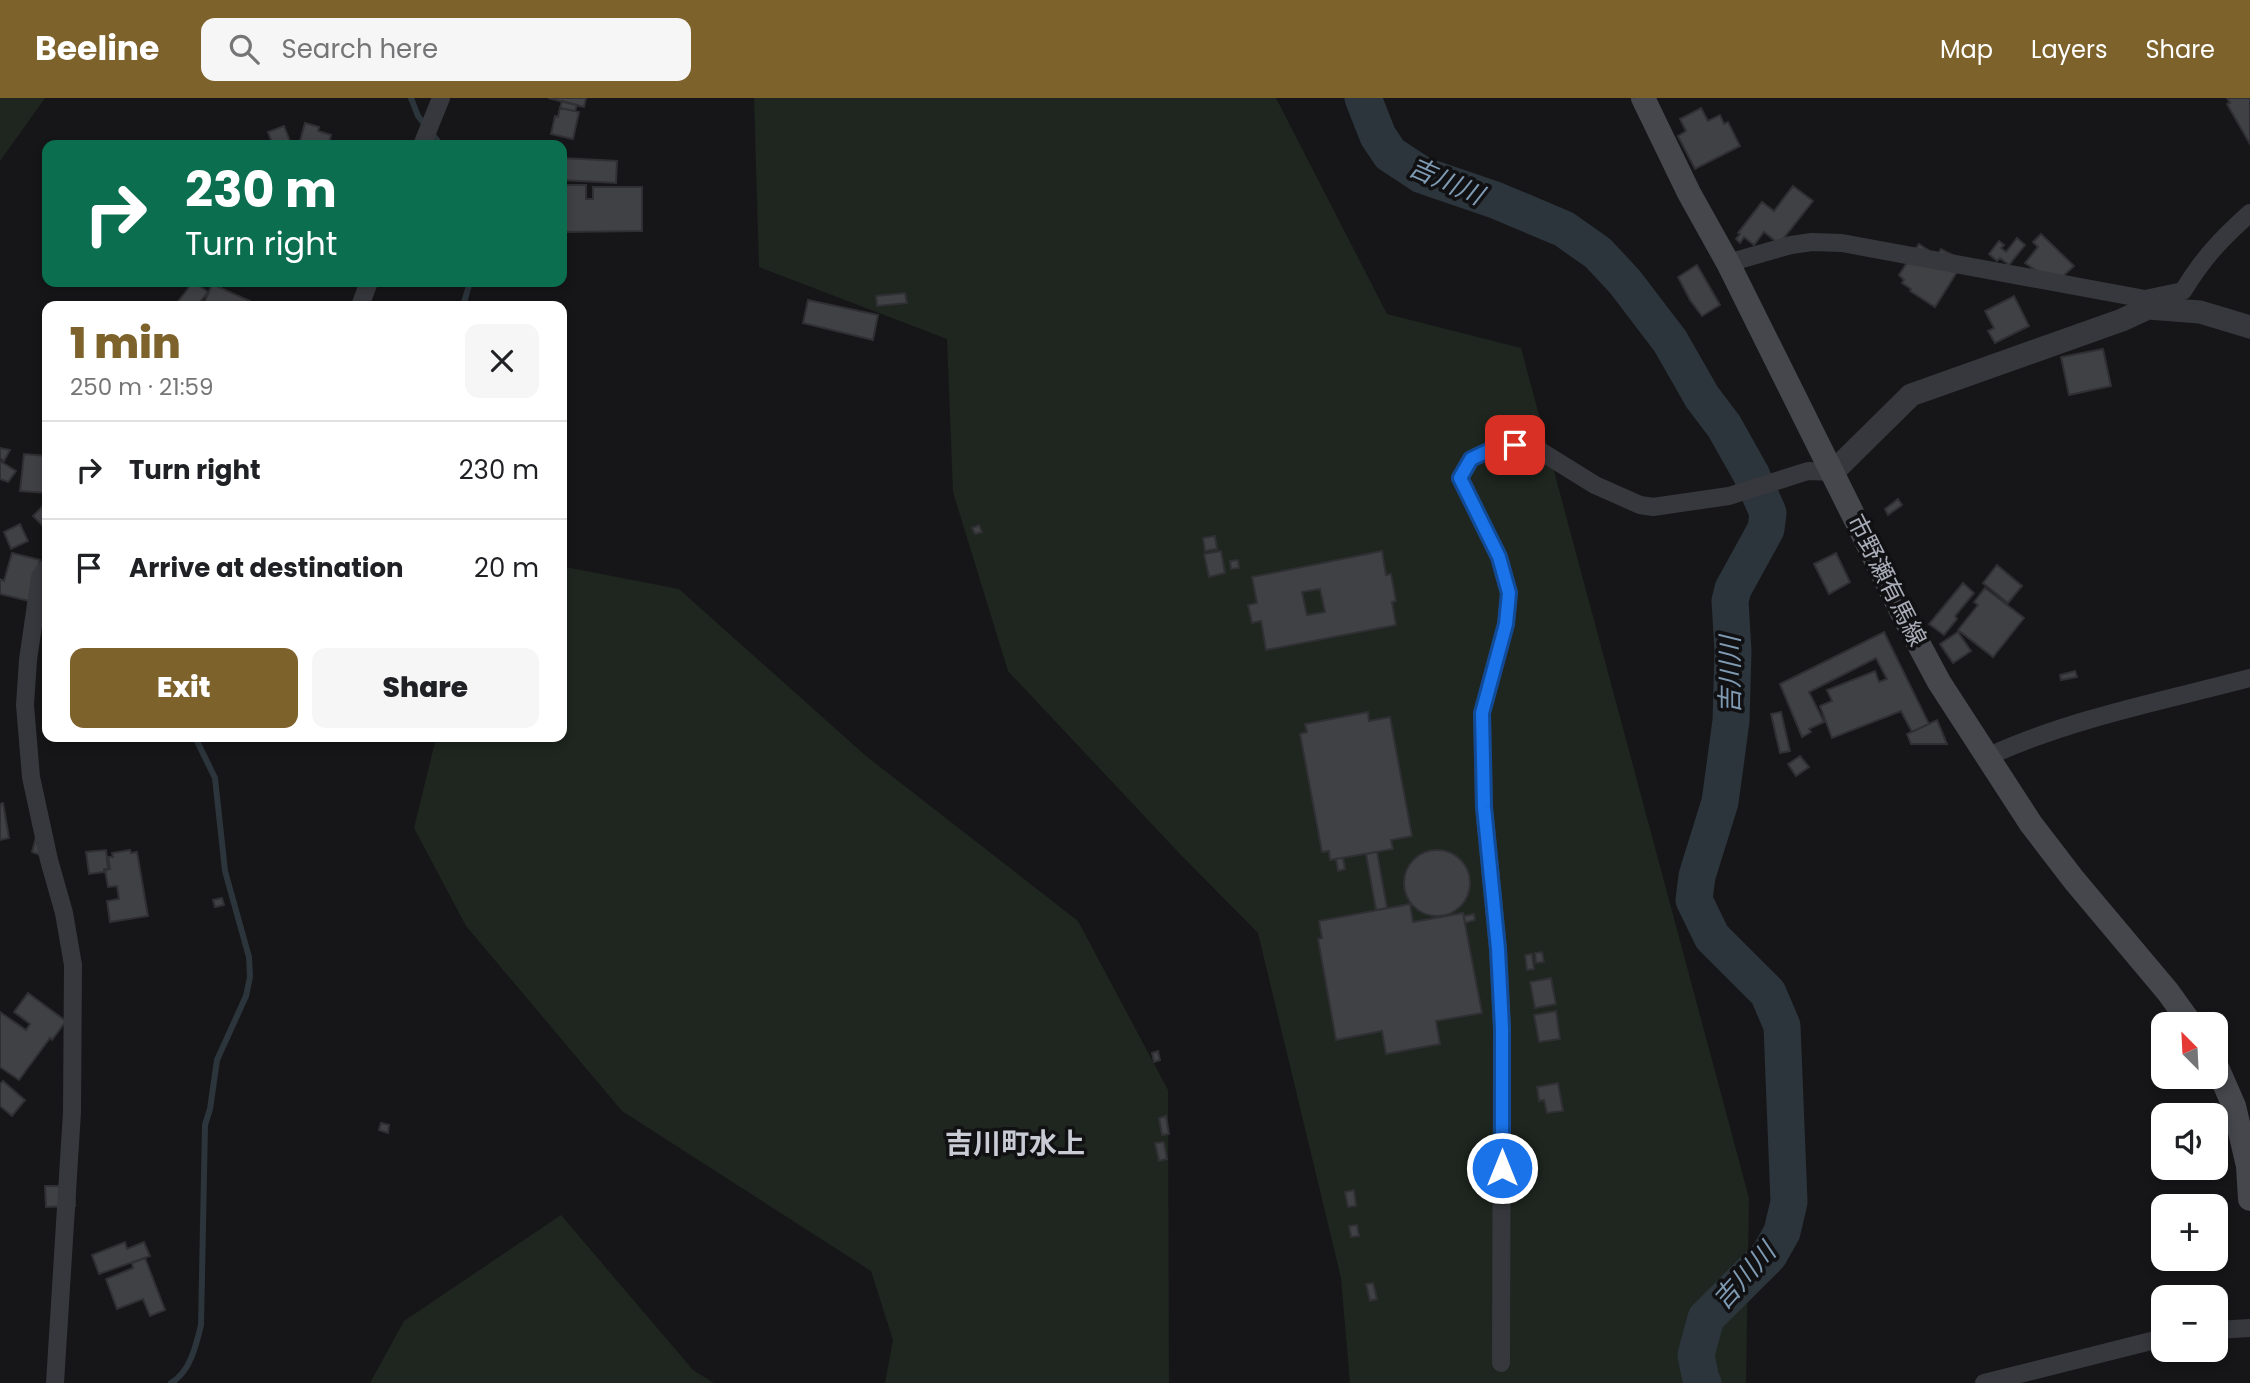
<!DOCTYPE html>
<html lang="en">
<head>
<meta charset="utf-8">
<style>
  body { margin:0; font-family:Poppins,"Noto Sans JP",sans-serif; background:#f6f6f6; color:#202124; height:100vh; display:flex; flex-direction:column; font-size:26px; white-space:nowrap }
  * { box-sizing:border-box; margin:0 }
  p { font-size:23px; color:#757577 }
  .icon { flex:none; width:38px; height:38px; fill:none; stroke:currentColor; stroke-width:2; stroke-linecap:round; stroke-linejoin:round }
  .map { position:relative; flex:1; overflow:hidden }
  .drawer { position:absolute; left:42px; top:203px; width:525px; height:441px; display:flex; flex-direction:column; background:#fff; border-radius:14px; box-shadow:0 4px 10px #0003 }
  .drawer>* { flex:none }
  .top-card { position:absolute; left:42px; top:42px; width:525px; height:147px; border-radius:14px; box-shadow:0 4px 10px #0003; background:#0b6e4f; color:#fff; overflow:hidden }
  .needle { width:46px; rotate:336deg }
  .controls { position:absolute; left:2151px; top:914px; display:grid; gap:14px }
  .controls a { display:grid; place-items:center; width:77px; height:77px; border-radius:14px; background:#fff; box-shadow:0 4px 10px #0003; font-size:35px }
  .pin { position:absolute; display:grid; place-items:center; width:60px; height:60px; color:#fff; margin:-30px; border-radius:14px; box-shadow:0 4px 10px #0006 }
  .me { position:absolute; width:77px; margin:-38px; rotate:0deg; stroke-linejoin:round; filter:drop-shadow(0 0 5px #0008) }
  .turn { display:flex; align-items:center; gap:24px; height:147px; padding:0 28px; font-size:32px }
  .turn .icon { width:91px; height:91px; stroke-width:2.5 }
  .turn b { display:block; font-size:49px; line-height:60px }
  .round { display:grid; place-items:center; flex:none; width:74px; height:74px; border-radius:14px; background:#f6f6f6 }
  .summary { display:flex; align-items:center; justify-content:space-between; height:119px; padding:0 28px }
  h1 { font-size:42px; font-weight:800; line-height:52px; color:#7e622b }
  .cta { display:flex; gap:14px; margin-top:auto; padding:14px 28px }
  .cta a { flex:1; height:80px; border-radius:14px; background:#7e622b; color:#fff; font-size:28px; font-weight:800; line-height:80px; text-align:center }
  .cta a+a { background:#f6f6f6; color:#202124 }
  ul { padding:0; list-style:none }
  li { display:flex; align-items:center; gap:21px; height:98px; padding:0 28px; border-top:2px solid #e0e0e0 }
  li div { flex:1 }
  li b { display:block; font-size:26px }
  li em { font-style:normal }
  header { display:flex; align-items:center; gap:42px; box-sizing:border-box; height:98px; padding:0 35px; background:#7e622b; color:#fff }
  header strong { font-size:33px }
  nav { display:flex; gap:38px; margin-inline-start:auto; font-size:24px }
  .search { width:490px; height:63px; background:#f6f6f6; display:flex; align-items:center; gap:18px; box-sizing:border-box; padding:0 24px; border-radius:14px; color:#757577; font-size:26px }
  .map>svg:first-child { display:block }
</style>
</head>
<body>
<header>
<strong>Beeline</strong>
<div class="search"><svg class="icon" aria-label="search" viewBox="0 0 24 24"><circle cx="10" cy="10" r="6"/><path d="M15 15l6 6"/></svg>Search here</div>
<nav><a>Map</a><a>Layers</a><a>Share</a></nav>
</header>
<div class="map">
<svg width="2250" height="1285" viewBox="0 0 2250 1285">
  <rect width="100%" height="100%" fill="#161618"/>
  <path fill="#1e261f" d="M0,0H45L0,63Z
    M754,0H1276L1387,216L1521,250L1749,1100L1746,1285H1350L1341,1180L1258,835L1179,755L1008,573L953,394L947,241L759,169Z
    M565,469L679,491L866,658L1078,823L1168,992L1169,1285H885L893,1242L871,1173L622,1013L466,828L414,730L434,648L438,639H562V472Z
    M561,1117L693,1272L714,1285H370L404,1223Z"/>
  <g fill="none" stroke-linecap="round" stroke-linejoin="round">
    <path stroke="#2c353c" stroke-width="6" d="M411,0L418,18L441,47
      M463,208L470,184
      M171,1285C190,1274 196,1248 201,1227L205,1027L210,1011L217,962L246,898L250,879L249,859L225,773L215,680L195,639"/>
    <path stroke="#2c353c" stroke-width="37" d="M1363,0L1378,38L1390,56L1422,77L1495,102L1564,131L1598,155L1625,184L1670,243L1702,299L1724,328L1751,376L1768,415L1766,431L1733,491L1730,503L1733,553L1731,623L1720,704L1697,778L1694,802L1712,839L1768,895L1782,928L1789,1104L1782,1134L1769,1157L1706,1220L1696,1257L1701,1282L1703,1285"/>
  </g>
  <path fill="#404145" stroke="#303034" stroke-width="2" fill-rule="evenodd" d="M548,0H586L584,9Z
    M2227,0H2250V46L2227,6L2230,5Z
    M562,3L577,7L575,13L560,10Z
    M560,10L579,14L573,41L551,36L555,18L558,19Z
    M1701,10L1708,23L1720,17L1724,26L1728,24L1740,48L1695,71L1678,38L1686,33L1680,21Z
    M305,25L319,29L318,33L331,37L328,47H299Z
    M284,28L291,46L273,47L268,34Z
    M564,60L617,63L616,85L563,82Z
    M564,87H586V101H593V89H642V133L564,134Z
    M1793,88L1813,103L1779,146L1764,134L1754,147L1744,139L1740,145L1736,141L1740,136L1738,135L1762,104L1774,113Z
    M2041,136L2074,168L2061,180L2041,176L2025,165L2038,149L2033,144Z
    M2017,140L2025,147L2009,167L2000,160L1997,163L1989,156L1999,143L2004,147L2001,150L2006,154Z
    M1919,146L1937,158L1941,151L1964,163L1935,209L1910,193L1911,191L1902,185L1904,182L1899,177Z
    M1697,167L1720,207L1702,218L1690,202L1678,179Z
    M193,184L208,194L197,208H180L177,205Z
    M212,186L250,203L248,208H203Z
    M905,195L907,205L877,208L876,198Z
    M2014,198L2029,228L1995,245L1988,233L1994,230L1985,213Z
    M808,202L878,217L873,242L803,225Z
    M2103,251L2111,288L2069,297L2061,259Z
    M0,350L10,352L4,363L0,360Z
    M24,356L47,358V395L20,393Z
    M0,363L16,373L8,384L0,381Z
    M1898,401L1902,407L1888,417L1885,411Z
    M46,405H47V432L33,418Z
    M20,426L28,443L11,451L4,434Z
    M979,427L982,434L975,436L972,430Z
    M1215,438L1217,451L1205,453L1203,440Z
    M1221,453L1225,475L1209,479L1204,456Z
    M1382,453L1386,477L1391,476L1396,503L1392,504L1396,527L1266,552L1261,523L1252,525L1248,507L1257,505L1252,479ZM1320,491L1325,514L1307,517L1302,494Z
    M12,455L40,462L29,503L0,496V481L4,483Z
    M1836,455L1850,484L1829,496L1814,466Z
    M1238,462L1239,470L1231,471L1230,463Z
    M1997,467L2022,488L2008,505L1983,485Z
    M1963,485L1974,495L1955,518L1957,521L1944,537L1929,526Z
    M1985,490L2024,520L1993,559L1958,532L1978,507L1974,504Z
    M1884,534L1929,626L1912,634L1901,613L1832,640L1820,608L1832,603L1827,592L1875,573L1879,584L1887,581L1876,560L1809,594L1824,624L1809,631L1811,634L1802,639L1780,586Z
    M1958,534L1971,553L1953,565L1940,546Z
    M2075,573L2077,579L2061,582L2060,577Z
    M1368,614L1369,623L1390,619L1412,738L1391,742L1393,751L1330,762L1329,753L1322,754L1300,636L1307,634L1305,626Z
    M1781,614L1790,653L1780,655L1771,616Z
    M1937,622L1947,646H1911L1907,636Z
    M1800,658L1809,669L1796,678L1788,666Z
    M3,705L9,740L0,742V706Z
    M36,739L40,757L32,754Z
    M106,752L108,771H104V774L89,776L86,754Z
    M130,752L131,755L137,754L148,818L110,824L107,803L119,801L117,788L108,789L105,772L110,771L108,759H113L112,755Z
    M1404 785a33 33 0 1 1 66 0a33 33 0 1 1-66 0Z
    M1377,754L1387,810L1376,812L1366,756Z
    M1343,760L1345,771L1338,773L1336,761Z
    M222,800L224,807L215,809L213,802Z
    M1410,806L1413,824L1463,815L1482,915L1436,923L1440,946L1386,956L1382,933L1336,942L1318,841L1322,840L1319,823Z
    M1474,816L1475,822L1465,825L1464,818Z
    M1542,854L1544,864L1536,865L1535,855Z
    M1532,856L1534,871L1527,872L1525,857Z
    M1551,880L1556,906L1535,910L1530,884Z
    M28,895L66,923L52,942L50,940L19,982L0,969V914L26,932L30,926L14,914Z
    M1556,913L1560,941L1539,944L1534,917Z
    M1158,953L1160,962L1154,964L1152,955Z
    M3,983L25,1002L12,1018L0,1008V986Z
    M1558,985L1563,1013L1547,1015L1544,1002L1539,1003L1537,989Z
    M1166,1018L1169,1036L1162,1037L1159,1020Z
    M381,1025L389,1027L388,1035L379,1032Z
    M1164,1044L1167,1061L1159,1063L1155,1045Z
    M45,1088H74L75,1108L46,1109Z
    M1354,1092L1356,1108L1348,1109L1345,1094Z
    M2216,1116L2224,1117V1124H2216Z
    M1357,1127L1359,1138L1351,1139L1349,1128Z
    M125,1144L127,1151L144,1144L150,1158L99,1176L92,1157Z
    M145,1160L165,1212L150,1218L143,1201L117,1211L106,1181L133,1170L132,1165Z
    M1373,1185L1377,1201L1370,1203L1366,1186Z"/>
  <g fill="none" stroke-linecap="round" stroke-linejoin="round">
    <path stroke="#37383d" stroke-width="18" d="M422,47L441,0
      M1728,165L1791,147L1812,144L1842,145L2145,201L2148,210
      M2145,201L2183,193C2204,159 2220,142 2250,115
      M360,208L369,184
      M47,470L40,479L28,562L25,607L31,679L49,762L64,815L73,867L72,1014L55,1285
      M1987,659C2069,621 2162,603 2250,580
      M2216,1232L2250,1230
      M1501,1265L1502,930L1498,851L1484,709L1482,615L1506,526L1509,495L1499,459L1460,380L1471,361L1494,350L1515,347L1537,351L1595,387L1640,407L1653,409L1729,398L1808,373L1833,374
      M1984,1285L2163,1240"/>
    <path stroke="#37383d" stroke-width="23" d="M1833,374L1911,297L2122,222L2148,210L2200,214L2250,229"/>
    <path stroke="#45474d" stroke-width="24" d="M1643,0L1689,95L1728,165L1901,513L1939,584L2031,726L2074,782L2168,894L2191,926
      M2216,967L2234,1008L2248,1068L2250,1101"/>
  </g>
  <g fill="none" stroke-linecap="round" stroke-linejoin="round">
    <defs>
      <path id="route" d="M1502,1070V930L1498,851L1484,709L1482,615L1506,526L1509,495L1499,459L1460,380L1471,361L1494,350L1515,347"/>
    </defs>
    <use href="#route" stroke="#114b97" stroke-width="18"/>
    <use href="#route" stroke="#1a73e8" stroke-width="12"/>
  </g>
  <g text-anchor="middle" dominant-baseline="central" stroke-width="7" stroke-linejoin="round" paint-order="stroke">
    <g font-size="24" fill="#a8adb8" stroke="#111113">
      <text transform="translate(1887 482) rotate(63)">市野瀬有馬線</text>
    </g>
    <g font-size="26" font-style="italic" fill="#7f9bb3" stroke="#111113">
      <text transform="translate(1446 83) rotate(24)">吉川川</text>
      <text transform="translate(1730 577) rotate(-90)">吉川川</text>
      <text transform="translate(1744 1178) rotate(-48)">吉川川</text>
    </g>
    <g font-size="28" font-weight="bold" fill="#c9ccd4" stroke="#111113">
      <text x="1015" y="1045">吉川町水上</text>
    </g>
  </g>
</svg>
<div class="controls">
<a><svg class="needle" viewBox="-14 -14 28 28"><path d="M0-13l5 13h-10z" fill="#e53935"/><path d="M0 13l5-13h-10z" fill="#757577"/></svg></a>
<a><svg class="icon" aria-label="sound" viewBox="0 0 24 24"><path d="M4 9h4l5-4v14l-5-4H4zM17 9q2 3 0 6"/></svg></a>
<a>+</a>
<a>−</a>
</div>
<div class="pin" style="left:1515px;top:347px;background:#d93025"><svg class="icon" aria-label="arrive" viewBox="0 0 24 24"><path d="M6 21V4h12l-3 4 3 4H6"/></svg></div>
<svg class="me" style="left:1502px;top:1070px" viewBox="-20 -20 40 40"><circle r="17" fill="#1a73e8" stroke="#fff" stroke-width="3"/><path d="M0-11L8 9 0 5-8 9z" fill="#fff"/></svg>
<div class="top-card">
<div class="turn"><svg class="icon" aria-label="right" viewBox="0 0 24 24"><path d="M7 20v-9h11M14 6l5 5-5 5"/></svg><div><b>230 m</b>Turn right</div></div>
</div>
<section class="drawer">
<div class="summary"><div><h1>1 min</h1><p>250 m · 21:59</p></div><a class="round"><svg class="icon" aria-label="close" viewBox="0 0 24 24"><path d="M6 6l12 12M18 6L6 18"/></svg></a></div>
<ul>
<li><svg class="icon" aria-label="right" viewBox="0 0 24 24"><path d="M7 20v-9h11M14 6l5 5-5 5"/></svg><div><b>Turn right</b></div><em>230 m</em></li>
<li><svg class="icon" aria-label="arrive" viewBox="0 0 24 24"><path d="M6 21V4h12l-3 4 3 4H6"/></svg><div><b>Arrive at destination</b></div><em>20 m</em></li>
</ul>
<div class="cta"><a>Exit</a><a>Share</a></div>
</section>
</div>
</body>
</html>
